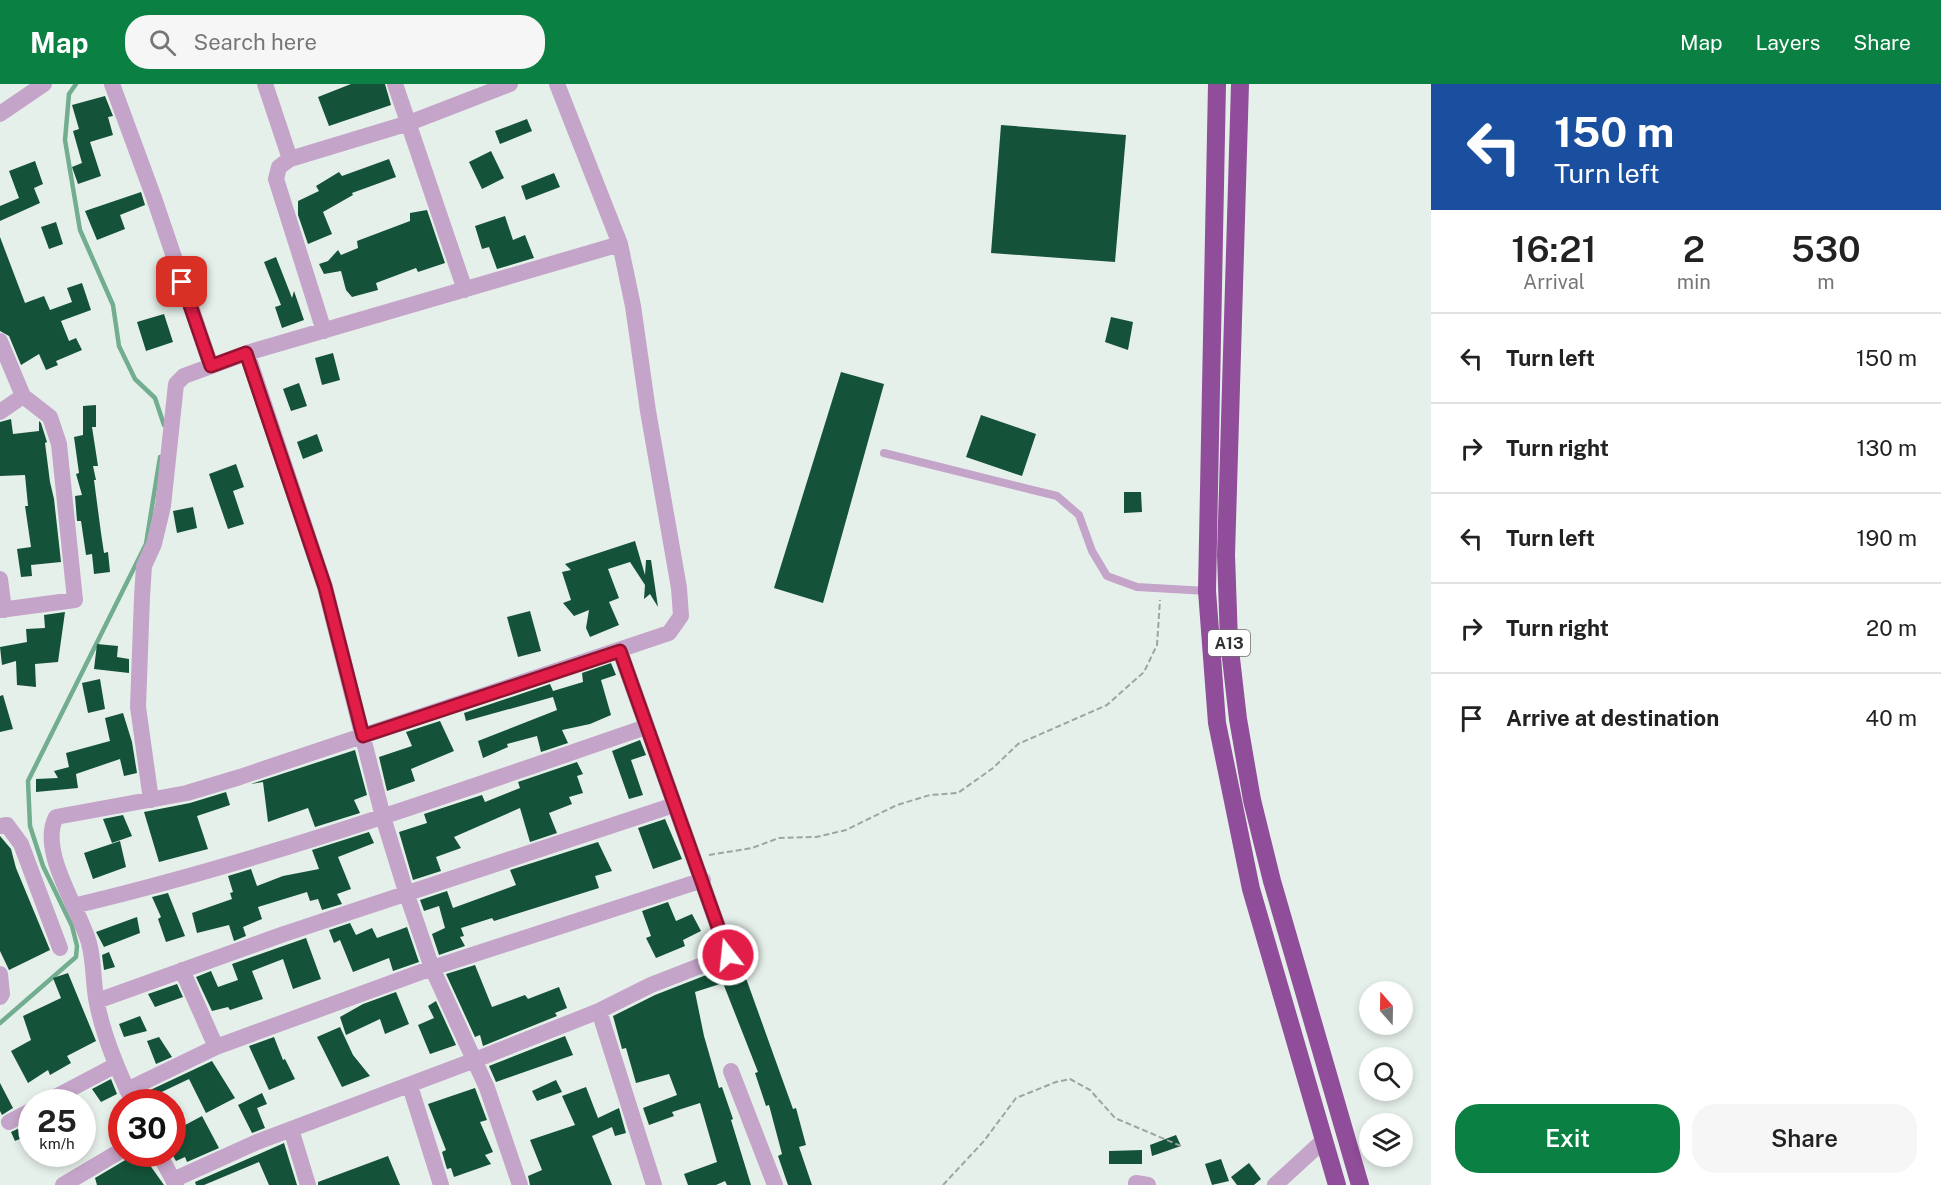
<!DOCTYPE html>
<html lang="en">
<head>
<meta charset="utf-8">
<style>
  body { margin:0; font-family:"Public Sans",sans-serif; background:#f6f6f6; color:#222; height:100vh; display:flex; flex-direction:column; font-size:22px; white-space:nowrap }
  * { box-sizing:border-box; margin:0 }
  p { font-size:20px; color:#767676 }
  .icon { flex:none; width:33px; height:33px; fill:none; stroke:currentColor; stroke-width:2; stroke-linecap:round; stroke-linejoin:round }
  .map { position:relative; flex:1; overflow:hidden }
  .details { display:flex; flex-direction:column; background:#fff; width:510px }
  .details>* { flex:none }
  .top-card { background:#1a4fa0; color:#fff; overflow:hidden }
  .needle { width:39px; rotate:340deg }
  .controls { position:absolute; left:1359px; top:897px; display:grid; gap:12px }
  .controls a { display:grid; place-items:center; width:54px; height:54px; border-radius:50%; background:#fff; box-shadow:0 3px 9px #0003; font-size:30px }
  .speed { position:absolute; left:18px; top:1005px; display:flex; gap:12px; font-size:30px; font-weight:700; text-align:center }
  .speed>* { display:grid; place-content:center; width:78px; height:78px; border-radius:50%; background:#fff; box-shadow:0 3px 9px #0003; line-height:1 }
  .speed small { font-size:15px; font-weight:400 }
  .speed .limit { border:9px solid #d22; background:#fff; color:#111 }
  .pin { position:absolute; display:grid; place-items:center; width:51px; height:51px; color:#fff; margin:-26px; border-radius:12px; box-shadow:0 3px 9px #0006 }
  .me { position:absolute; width:66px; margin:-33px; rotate:344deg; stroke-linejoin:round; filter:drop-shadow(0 0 4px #0008) }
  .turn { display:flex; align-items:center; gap:21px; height:126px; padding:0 24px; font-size:27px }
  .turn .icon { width:78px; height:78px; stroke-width:2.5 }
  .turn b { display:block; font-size:42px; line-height:51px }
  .eta { display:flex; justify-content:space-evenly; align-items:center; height:102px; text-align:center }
  .eta b { font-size:36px; font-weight:600; line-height:42px }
  .button { display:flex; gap:12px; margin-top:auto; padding:12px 24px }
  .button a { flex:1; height:69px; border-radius:24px; background:#0b8043; color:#fff; font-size:24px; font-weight:600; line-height:69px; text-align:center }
  .button a+a { background:#f6f6f6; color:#222 }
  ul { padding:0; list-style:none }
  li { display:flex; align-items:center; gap:18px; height:90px; padding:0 24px; border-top:2px solid #e0e0e0 }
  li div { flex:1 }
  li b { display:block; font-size:22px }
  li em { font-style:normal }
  header { display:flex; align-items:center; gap:36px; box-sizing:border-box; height:84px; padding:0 30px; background:#0b8043; color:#fff }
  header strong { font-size:28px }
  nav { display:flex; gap:33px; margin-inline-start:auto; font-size:21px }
  .search { width:420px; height:54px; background:#f6f6f6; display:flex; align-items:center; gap:15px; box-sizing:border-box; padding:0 21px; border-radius:24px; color:#767676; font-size:22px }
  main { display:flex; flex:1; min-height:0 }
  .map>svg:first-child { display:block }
</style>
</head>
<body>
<header>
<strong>Map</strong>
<div class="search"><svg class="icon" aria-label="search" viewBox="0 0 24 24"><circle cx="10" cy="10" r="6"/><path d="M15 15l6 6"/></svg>Search here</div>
<nav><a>Map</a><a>Layers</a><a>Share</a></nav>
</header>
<main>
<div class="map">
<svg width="1431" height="1101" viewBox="0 0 1431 1101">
  <rect width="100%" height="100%" fill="#e6f0ea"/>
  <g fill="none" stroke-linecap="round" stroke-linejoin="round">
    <path stroke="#72ad90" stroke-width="4.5" d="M76,0L69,10L65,56L80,146L113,221L119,262L135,295L155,314L164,341
      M0,939L76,873L77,862L72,842L43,782L30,742L28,697L146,460L160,373"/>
  </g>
  <path fill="#145239" d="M351,0H385L391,21L329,42L318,13Z
    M105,12L113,32L108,33L113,51L90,58L101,92L78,100L72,83L82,79L73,47L79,45L72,21Z
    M527,35L532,47L500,60L495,47Z
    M1001,41L1126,51L1115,178L991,169Z
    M491,67L504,94L482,105L469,78Z
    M389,75L396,93L352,109L353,111L323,128L332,150L308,160L298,131V117L319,107L316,102L339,88L342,92Z
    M35,77L43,100L34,104L40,119L0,137V122L19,114L9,87Z
    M554,89L560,103L526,116L521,102Z
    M141,108L145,121L120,131L125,145L97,156L85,127Z
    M427,126L445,179L418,188L416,184L376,199L378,206L352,213L346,206L341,187L324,190L319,180L328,177L338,166L341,171L358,164L357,157L410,137V129Z
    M505,132L513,156L525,151L534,174L497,185L489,163L482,165L475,142Z
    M56,138L63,160L49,165L41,143Z
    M0,153L25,219L44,212L50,226L72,218L67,204L82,199L91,226L61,237L69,257L76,254L82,266L56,277L58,281L46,286L39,270L21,281L9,252L0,247Z
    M276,173L292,214L294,207L304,236L282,244L275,223L281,221L264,178Z
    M164,230L173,258L146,267L137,238Z
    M1111,233L1133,238L1128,266L1105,258Z
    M333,269L340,296L322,301L315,274Z
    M841,288L884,300L823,519L774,504Z
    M299,299L307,322L291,327L283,305Z
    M96,321V343H92L98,382H93L96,396H94L101,449L104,469L108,468L110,488L94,490L92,470L86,471L81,437H77L75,412L82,411L76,390L79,389L74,353L83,351V322Z
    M981,331L1036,350L1022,392L966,373Z
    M11,335L13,350L39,347V337L41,339L47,358L45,359L50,398L54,415L61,478L31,481L32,492L21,493L17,465L31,463L25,422H28L25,391L0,392V338Z
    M317,350L323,367L303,375L297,358Z
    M236,380L244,403L233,407L244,440L228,445L209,390Z
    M1124,408H1141L1142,428L1124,429Z
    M193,423L197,444L177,449L173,427Z
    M635,457L645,491L646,476H651L658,523L650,510L644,515L645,501L630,478L608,485L619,514L609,518L619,541L590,553L586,544L589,526L574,532L563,519L571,516L562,488L571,486L565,480Z
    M530,527L541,567L518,573L507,533Z
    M65,528L58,578L35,580L36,603L17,601L16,577L2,581L0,563L27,558L26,545L45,544L44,531Z
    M97,560L118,562L117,573L129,575V589L94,585Z
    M611,579L616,591L601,596L611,631L590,640L562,646L568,659L541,668L537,652L507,660L508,663L483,674L478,657L557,626L553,613L466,637L464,629L550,600L553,607L583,598L582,589Z
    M100,595L105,625L88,629L82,599Z
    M3,611L13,645L0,648V612Z
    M123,629L132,658L137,689L124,692L120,675L76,690L78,704L36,708V695L58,694L54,687L69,683L66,669L110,657L105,634Z
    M440,637L454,667L411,685L415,697L387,707L379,673L412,662L406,648Z
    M640,656L646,671L631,676L643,711L629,715L612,667Z
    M355,666L367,711L354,716L360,729L315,743L308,724L268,738L263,698L251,700Z
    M577,678L583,690L577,692L583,709L569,713L572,720L549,729L557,749L530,758L520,724L454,753L461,764L436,773L441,787L413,796L399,748L427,739L424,730L482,711L485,718L520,704L518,698Z
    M226,708L230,721L197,732L208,765L159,778L144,728L190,719Z
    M123,731L132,752L112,759L103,735Z
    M665,735L682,775L653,785L638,744Z
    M369,748L374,759L338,773L351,805L337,810L342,820L322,826L318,815L310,817L307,808L258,823L262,835L243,843L246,852L234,857L229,841L197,849L192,829L232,815L230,809L233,808L228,792L251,785L257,802L283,792L319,785L312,766Z
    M0,752L11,765L16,784L50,866L9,886L0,867Z
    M120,757L126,783L93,795L84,769Z
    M598,758L612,787L595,792L599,804L494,837L492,834L461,844L464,852L460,853L465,862L439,871L432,850L445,844L439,822L424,827L420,816L447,807L453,824L516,801L510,786Z
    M168,809L185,852L166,858L158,835L161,833L152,813Z
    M668,818L676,837L692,830L701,847L683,856L685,862L656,874L646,854L651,852L642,827Z
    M137,833L140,849L104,863L96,848Z
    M350,839L356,851L372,844L377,854L407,843L419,878L393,887L389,874L353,888L340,856L334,859L329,846Z
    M306,854L321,895L293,905L283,875L252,887L263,915L230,926L228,923L212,927L196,893L211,887L218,903L238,896L232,880Z
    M109,868L115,883L104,886L102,871Z
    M737,876L747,897L793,1025L796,1024L806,1061L799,1063L812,1101H788L778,1072L782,1070L769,1021L766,1022L755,989L758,988L723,899L695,908L704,952L719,1004L722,1003L733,1035L731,1036L751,1101H727L725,1097L716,1101H688L684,1090L717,1078L700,1019L672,1028L674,1032L649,1041L643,1024L677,1011L669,990L636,999L626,964L622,965L613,932L655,911L732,881Z
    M475,881L492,923L525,911L528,915L559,903L567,924L555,929L557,932L483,962L480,951L475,953L446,890Z
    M68,889L96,957L67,972L71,979L50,991L48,986L28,999L11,967L31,956L23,932L61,914L53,894Z
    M177,900L183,913L155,923L148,910Z
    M396,908L409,940L385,950L380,935L346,951L340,933L363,920Z
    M436,917L456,961L430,970L418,941L434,934L428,922Z
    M140,932L147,947L124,953L119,940Z
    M340,943L353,971L370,992L342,1003L317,953Z
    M565,952L573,971L496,998L489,982Z
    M159,953L172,973L156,980L147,957Z
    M274,953L283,976L285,975L295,995L269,1006L249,962Z
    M212,977L235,1014L206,1029L189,995L149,1014L146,1008Z
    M111,995L117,1010L101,1018L92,1005Z
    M556,996L562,1008L537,1017L532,1007Z
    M0,999L13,1024L2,1031L0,1027Z
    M586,1003L598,1034L619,1024L626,1049L615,1052L612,1043L592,1052L612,1101H530L528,1092L542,1086L530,1056L575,1041L562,1012Z
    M475,1004L487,1036L480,1038L493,1068L485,1071L491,1080L454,1093L451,1084L447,1085L446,1082L442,1068L446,1066L428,1020Z
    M262,1009L267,1020L257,1024L265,1044L252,1049L238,1021Z
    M202,1032L219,1064L187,1078L185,1073L176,1077L172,1070V1048Z
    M24,1042L29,1051L15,1057L11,1048Z
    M1176,1051L1181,1062L1152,1072L1150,1061Z
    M284,1059L297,1101H269L259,1078L204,1101H196L195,1098Z
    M1142,1066V1080H1109V1067Z
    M132,1070H142L164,1101H97L95,1094L127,1075Z
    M388,1072L400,1101H318V1098Z
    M1221,1075L1229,1097L1212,1101L1205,1080Z
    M1249,1079L1261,1095L1254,1101H1237L1231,1093Z"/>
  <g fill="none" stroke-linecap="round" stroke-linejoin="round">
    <path stroke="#9da5a0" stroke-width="2" stroke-dasharray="6 3" stroke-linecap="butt" d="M709,771L752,764L779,754L816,753L846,746L897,721L930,711L958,709L993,684L1018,660L1107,621L1144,588L1157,561L1160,516
      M943,1101L984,1057L1016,1014L1056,998L1070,995L1090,1006L1115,1034L1181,1062"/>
    <path stroke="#c4a4c8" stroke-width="8" d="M884,369L1057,412L1079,431L1092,467L1107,492L1137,503L1207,507"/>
    <path stroke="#c4a4c8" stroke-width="16" d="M112,0L154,114L211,282
      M265,0L290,75
      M395,0L465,206
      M0,30L44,0
      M324,247L276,95L279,83L290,75L409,39L510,0
      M0,257L23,312L50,333L59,360L75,516L0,526
      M247,269L325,503L383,733L407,811L432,884L487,1004L520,1101
      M0,328L23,312
      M0,495L4,526
      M151,716L138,623L142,513L144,482L154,460L163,422L176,300L184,292L247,269L620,160
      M0,742L7,741L21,760L60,864
      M73,822C268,776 456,708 646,643
      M0,890L2,910L0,913
      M97,917L284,850L674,721
      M599,927L654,1101
      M216,963L432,884L703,796
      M731,987L775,1101
      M410,1002L441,1101
      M127,1006L216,963L182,886
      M46,1018L116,981
      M133,1018C118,987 102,949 96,914C93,896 94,877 89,859C80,826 38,767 56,733L187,709L240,693L669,549L681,532L679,504L648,327L633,222L620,160L557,0
      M9,1038L32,1026
      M291,1045L308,1101
      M159,1070L176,1101
      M173,1096L257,1058L475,976L599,927L651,901L728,871L620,567
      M1136,1099L1148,1101
      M63,1101L122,1066
      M1275,1101L1324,1056"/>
    <path stroke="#904d99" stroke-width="18" d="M1217,0L1207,507L1217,639L1251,805L1337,1101
      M1240,0L1226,471L1229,557L1238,635L1252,716L1272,797L1360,1101"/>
  </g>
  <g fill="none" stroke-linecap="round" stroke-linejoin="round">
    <defs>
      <path id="route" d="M182,198L211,282L246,269L325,503L363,652L620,567L728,871"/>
    </defs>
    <use href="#route" stroke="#92132f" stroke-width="15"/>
    <use href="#route" stroke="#e11d48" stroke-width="10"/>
  </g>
  <g text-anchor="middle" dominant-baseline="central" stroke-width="6" stroke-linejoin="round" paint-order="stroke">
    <rect fill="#fff" stroke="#6d706e" stroke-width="1.5" x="1208" y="546" width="42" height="26" rx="4.5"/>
    <g font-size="16" font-weight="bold" fill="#2e3230">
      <text x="1229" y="559">A13</text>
    </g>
  </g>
</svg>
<div class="controls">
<a><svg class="needle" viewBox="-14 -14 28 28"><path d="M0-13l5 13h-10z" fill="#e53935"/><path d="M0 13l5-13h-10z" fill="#767676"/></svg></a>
<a><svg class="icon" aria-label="search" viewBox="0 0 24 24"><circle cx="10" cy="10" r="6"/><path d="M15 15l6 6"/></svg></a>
<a><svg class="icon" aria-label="layers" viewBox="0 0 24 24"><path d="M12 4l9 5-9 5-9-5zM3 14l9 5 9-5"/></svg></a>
</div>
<div class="speed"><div>25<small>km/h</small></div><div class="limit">30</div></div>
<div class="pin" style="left:182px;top:198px;background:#d93025"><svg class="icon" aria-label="arrive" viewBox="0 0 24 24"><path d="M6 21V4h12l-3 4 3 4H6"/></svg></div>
<svg class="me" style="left:728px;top:871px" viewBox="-20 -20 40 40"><circle r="17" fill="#e11d48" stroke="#fff" stroke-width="3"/><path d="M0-11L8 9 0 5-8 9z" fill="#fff"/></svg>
</div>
<section class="details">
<div class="top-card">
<div class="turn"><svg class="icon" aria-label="left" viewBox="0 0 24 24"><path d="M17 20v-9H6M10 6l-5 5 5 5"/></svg><div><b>150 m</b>Turn left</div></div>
</div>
<div class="eta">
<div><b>16:21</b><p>Arrival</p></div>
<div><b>2</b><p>min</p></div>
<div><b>530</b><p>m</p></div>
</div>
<ul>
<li><svg class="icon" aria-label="left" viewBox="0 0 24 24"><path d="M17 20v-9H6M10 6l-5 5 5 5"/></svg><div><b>Turn left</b></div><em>150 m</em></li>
<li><svg class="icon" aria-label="right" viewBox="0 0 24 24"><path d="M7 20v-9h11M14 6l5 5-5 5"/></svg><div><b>Turn right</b></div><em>130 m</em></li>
<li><svg class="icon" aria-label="left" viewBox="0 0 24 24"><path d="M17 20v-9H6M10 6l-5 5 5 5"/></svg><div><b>Turn left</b></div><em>190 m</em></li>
<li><svg class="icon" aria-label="right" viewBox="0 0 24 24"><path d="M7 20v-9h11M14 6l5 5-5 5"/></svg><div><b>Turn right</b></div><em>20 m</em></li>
<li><svg class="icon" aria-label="arrive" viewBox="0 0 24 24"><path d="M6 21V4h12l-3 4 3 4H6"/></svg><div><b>Arrive at destination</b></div><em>40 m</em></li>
</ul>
<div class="button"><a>Exit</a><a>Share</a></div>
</section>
</main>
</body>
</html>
